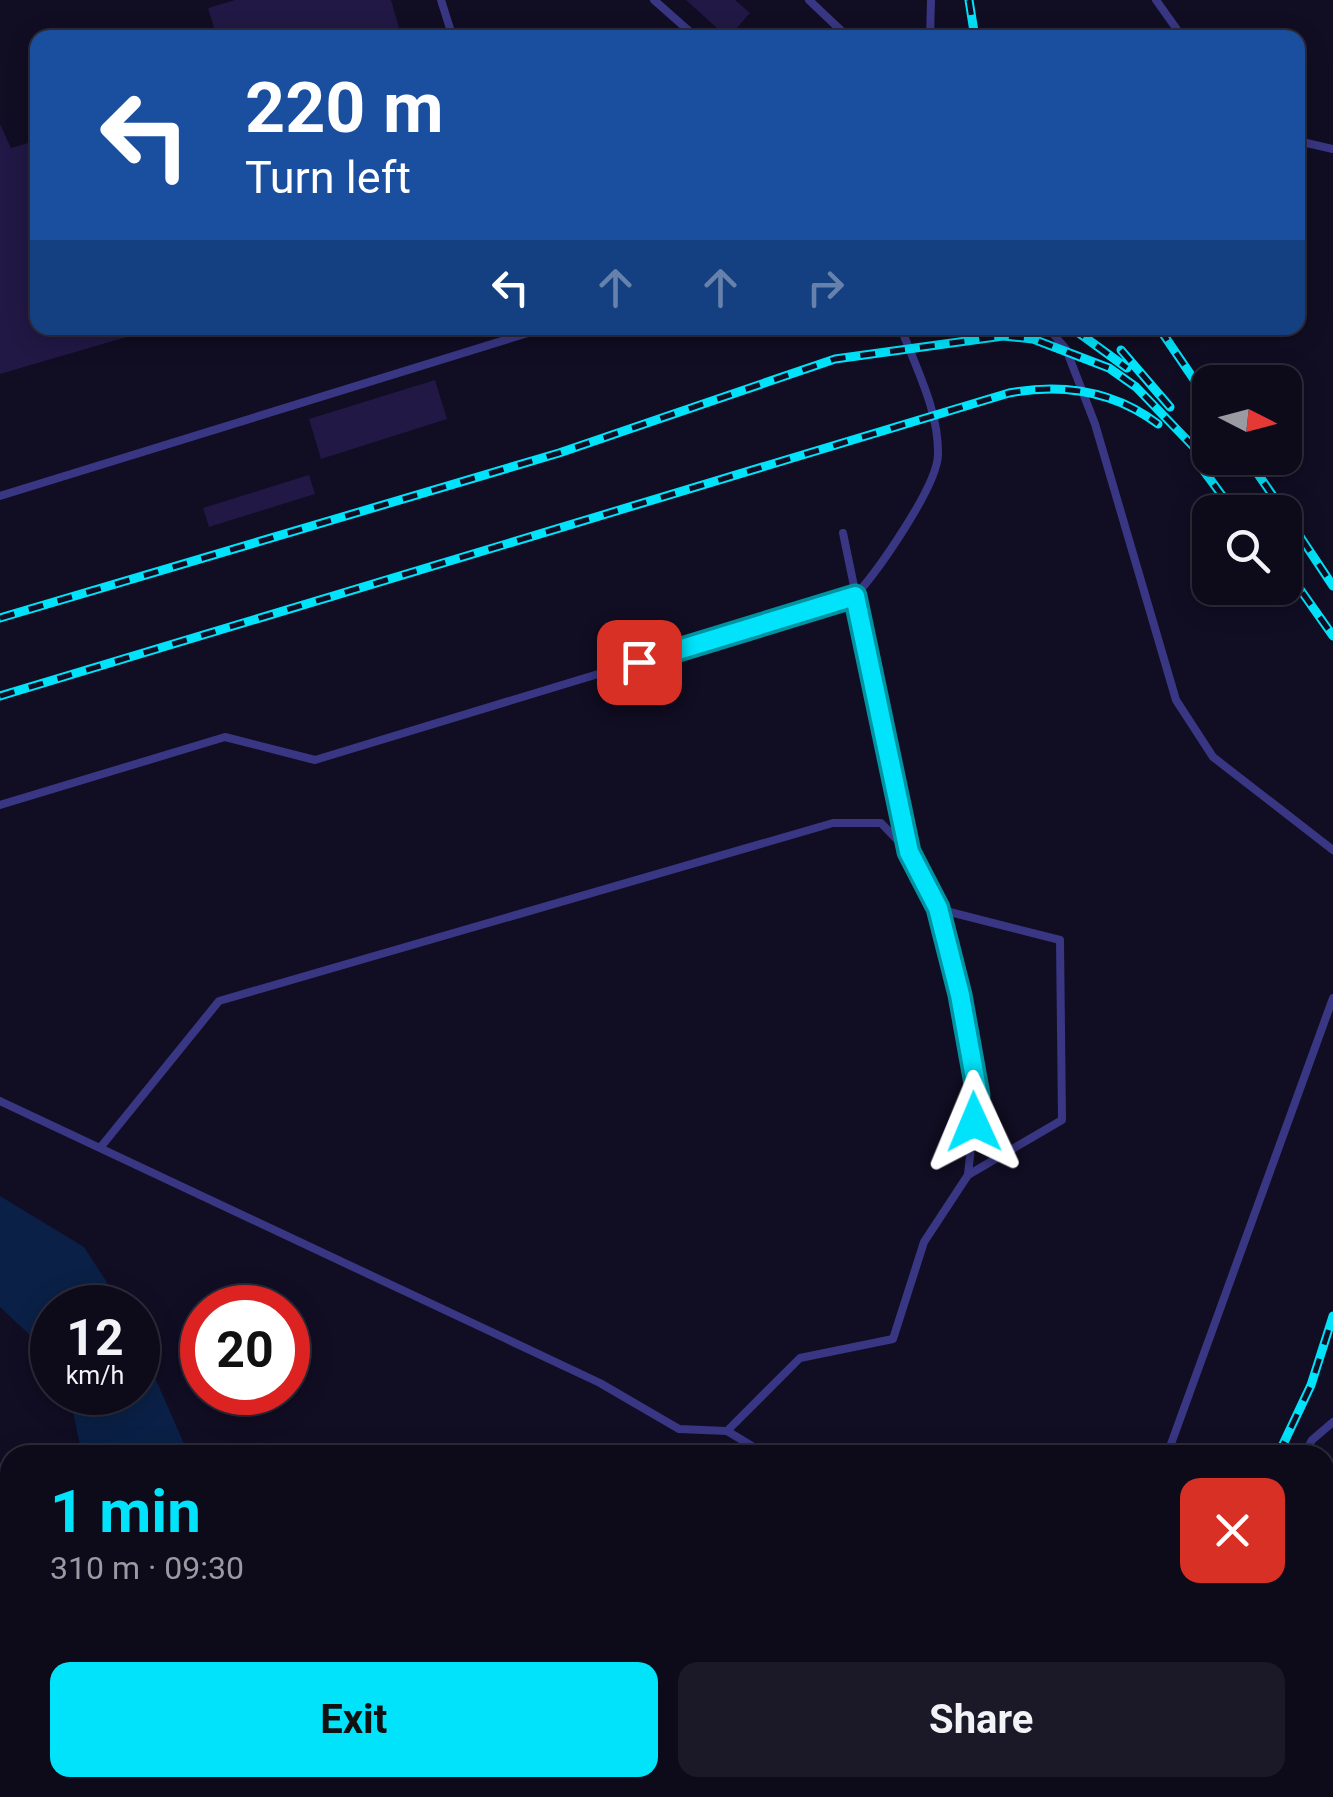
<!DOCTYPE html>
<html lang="en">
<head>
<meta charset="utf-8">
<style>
  body { margin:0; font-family:Roboto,sans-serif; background:#1b1827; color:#f1f3f6; height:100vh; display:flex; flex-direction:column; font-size:38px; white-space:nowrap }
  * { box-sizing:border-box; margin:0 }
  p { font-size:32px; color:#9a9aa2 }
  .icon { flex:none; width:55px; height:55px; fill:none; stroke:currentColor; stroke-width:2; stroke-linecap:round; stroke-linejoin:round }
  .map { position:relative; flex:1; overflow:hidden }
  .side { position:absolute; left:0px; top:1445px; width:1335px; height:352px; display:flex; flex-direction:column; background:#0d0a1a; border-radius:30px 30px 0 0; box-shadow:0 5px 25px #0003,0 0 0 2px #2d2b39 }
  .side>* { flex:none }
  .guide { position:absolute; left:30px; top:30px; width:1275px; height:305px; border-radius:20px; box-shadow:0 5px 25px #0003,0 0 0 2px #2d2b39; background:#1a4fa0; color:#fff; overflow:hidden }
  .needle { width:65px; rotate:96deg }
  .buttons { position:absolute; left:1192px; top:365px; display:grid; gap:20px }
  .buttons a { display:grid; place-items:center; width:110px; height:110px; border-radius:20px; background:#0d0a1a; box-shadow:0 5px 25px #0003,0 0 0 2px #2d2b39; font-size:50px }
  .speed { position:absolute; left:30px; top:1285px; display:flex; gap:20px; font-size:50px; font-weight:700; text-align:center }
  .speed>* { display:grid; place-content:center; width:130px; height:130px; border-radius:50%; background:#0d0a1a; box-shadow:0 5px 25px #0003,0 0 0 2px #2d2b39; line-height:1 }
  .speed small { font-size:25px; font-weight:400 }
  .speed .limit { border:15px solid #d22; background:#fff; color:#111 }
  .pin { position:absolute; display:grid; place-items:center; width:85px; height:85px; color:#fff; margin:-42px; border-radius:20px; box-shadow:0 5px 15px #0006 }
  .me { position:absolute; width:110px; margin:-55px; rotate:359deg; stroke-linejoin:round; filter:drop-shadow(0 0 8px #0008) }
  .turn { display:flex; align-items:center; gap:35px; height:210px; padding:0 50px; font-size:45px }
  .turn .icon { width:130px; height:130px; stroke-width:2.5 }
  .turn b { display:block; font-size:70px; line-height:85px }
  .lanes { display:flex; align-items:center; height:95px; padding:0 50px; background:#0003; justify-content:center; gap:50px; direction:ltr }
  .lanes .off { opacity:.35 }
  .round { display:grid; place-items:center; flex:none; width:105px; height:105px; border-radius:20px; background:#1b1827 }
  .headline { display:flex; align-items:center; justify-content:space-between; height:170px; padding:0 50px }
  h1 { font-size:60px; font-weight:700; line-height:75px; color:#00e3fa }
  .cta { display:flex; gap:20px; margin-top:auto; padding:20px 50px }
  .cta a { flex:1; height:115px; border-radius:20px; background:#00e3fa; color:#111; font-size:40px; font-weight:700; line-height:115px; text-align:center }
  .cta a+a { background:#1b1827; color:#f1f3f6 }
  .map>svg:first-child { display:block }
</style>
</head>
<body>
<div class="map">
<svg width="1333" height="1797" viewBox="0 0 1333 1797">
  <rect width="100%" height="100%" fill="#110d23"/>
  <path fill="#0a2046" d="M0,1196L84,1247L123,1307L52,1308V1356L0,1307Z
    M138,1339L189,1455H82L69,1393L138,1392Z
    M500,1788H741L761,1797H533Z"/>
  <path fill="#211845" d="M235,0H391L402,38H217L208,8Z
    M686,0H735L750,13L728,38Z
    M0,124L11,148L38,140V328L147,331L0,374Z
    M435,380L447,419L321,459L309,419Z
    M309,475L315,494L209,527L203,508Z"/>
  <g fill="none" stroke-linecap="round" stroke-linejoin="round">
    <path stroke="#393684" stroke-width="8" d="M441,0L453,38
      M654,0L697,38
      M809,0L849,38
      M1156,0L1183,38
      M930,38L931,0
      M1298,141L1333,149
      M1048,328L1066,349L1095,424L1176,700L1213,757L1333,850
      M0,496L544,328
      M0,805L225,737L315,760L855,596C877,572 937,487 938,455C939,411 916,368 901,328
      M938,909L977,1095L968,1174
      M0,1101L600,1383L679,1429L727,1431L800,1358L893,1339L924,1242L968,1175L1062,1120L1060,940L938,909L909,852L843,533
      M100,1148L219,1001L833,823H881L909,852
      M727,1431L767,1455
      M1167,1455L1333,998
      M1304,1455L1312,1440L1333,1422
      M0,1699L10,1705
      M150,1788L166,1797
      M31,1797L47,1788
      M84,1797L91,1788"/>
    <defs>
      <path id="rail" d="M969,0L975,38
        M1072,328L1127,368
        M1159,328L1210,403
        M1121,350L1170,407
        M1247,458L1284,512
        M1196,460L1234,512
        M1285,514L1333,586
        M1285,568L1333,636
        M0,618L559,453L835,359L1003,336L1033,339L1109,368L1136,387L1214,468
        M0,696L1009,393C1063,383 1114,391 1158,424
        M1278,1455L1311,1385L1333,1316
        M0,1660L10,1666
        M186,1788L203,1797"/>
    </defs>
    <use href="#rail" stroke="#00e3fa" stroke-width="9"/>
    <use href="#rail" stroke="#110d23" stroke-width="5" stroke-dasharray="15" stroke-linecap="butt"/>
  </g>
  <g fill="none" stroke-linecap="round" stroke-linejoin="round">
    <defs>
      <path id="route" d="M639,662L855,596L909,852L938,908L960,995L978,1095L974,1122"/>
    </defs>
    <use href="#route" stroke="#0094a2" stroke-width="25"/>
    <use href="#route" stroke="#00e3fa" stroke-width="18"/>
  </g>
</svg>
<div class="buttons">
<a><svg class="needle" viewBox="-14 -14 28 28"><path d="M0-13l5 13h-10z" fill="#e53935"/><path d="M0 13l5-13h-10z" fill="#9a9aa2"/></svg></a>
<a><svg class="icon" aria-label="search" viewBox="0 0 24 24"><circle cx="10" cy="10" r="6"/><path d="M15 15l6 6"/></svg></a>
</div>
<div class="speed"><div>12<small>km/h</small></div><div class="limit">20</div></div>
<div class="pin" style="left:639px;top:662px;background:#d93025"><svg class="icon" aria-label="arrive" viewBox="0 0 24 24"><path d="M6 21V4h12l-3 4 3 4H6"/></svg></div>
<svg class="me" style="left:974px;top:1122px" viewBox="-20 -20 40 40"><path d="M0-17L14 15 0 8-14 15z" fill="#00e3fa" stroke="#fff" stroke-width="4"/></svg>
<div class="guide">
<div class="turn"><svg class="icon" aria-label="left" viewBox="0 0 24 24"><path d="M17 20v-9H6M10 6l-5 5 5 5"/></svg><div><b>220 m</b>Turn left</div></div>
<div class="lanes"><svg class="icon" aria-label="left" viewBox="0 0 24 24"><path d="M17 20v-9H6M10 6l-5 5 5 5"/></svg><svg class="icon off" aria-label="ahead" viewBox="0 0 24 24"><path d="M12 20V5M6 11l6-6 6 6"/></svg><svg class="icon off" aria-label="ahead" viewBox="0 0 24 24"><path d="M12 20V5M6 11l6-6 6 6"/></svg><svg class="icon off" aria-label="right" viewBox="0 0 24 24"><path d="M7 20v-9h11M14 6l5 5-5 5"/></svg></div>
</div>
<section class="side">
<div class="headline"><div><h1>1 min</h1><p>310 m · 09:30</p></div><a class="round" style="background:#d93025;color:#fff"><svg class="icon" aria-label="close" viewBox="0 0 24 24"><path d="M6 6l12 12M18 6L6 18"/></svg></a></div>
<div class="cta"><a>Exit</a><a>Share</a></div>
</section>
</div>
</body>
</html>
